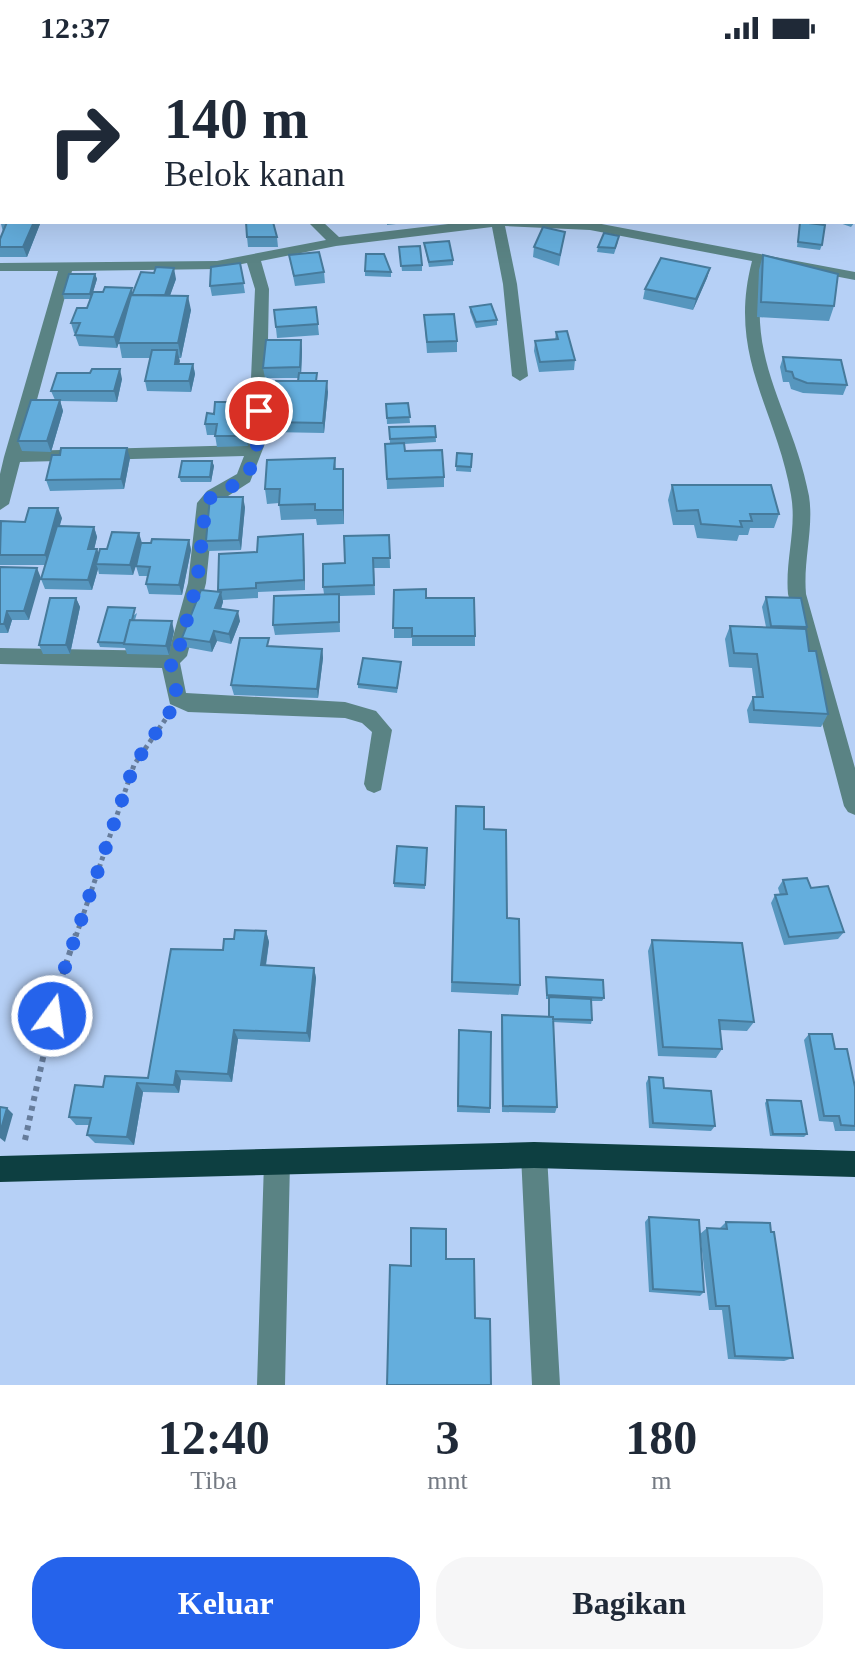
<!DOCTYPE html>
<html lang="id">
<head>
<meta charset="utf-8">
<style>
  body { margin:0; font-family:"Times New Roman",serif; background:#f6f6f7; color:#1f2937; height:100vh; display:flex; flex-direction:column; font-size:30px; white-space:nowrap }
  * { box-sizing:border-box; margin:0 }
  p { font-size:26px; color:#747a83 }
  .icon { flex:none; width:44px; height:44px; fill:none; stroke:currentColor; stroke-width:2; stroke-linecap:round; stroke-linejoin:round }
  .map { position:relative; height:1329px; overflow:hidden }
  .panel { display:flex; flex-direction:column; background:#fff; flex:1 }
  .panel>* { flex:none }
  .hud { position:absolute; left:0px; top:0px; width:856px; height:168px; box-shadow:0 8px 32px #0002; background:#fff; color:#1f2937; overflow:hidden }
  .pin { position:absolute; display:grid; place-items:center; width:68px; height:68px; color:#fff; margin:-34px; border:4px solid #fff; border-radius:50%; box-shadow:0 2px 8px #0007 }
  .me { position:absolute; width:88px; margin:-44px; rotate:14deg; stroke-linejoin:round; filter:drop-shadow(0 0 6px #0008) }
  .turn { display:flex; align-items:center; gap:28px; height:168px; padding:0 32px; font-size:36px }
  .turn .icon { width:104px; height:104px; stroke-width:2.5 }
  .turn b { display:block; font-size:56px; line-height:68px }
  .eta { display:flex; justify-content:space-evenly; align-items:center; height:136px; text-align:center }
  .eta b { font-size:48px; font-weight:700; line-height:56px }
  .button { display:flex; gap:16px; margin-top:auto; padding:16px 32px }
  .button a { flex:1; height:92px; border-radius:32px; background:#2563eb; color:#fff; font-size:32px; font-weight:700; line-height:92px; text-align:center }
  .button a+a { background:#f6f6f7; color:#1f2937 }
  .status { display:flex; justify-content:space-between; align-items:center; height:56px; padding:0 40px; background:#fff; direction:ltr }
  .status svg { height:22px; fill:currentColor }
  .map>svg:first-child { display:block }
</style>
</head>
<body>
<div class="status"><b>12:37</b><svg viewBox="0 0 49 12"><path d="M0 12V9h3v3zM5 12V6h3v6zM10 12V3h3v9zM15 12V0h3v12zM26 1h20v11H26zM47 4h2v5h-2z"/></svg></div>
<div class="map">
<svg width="855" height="1329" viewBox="0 0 855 1329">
  <rect width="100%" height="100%" fill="#b6d0f6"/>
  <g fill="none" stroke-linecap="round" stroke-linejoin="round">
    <path stroke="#667c9b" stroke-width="5" stroke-dasharray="4 4" stroke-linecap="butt" d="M76,880L134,709L167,661"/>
    <path stroke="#667c9b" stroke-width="6" stroke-dasharray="5 5" stroke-linecap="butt" d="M25,1084L59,929L76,878"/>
    <path fill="#5a8384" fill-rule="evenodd" d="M122,0H134L136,2H124Z
      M308,166H323L339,181L465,166H591L855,216V224L766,207C742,301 793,354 809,440C814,472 803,505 806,538L855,712V759L848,756L844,750L788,538C785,505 797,472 791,439C776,351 727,301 752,205L590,174L505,170L517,228L528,320L520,325L512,320L503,228L492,171L336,190L261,205L269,233L266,385L250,426L214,449L206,527L187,600L180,607L186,637L345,646L376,655L392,674L381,734L374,737L367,734L364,728L372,676L362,667L345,662L188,656L170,648L162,612L0,608V592L169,595L188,527L197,447L207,435L237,418L244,400L20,406L9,448L0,454V418L4,401L58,215H0V207L217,205L326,184ZM247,207L255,233L248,389L23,395L72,215L217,213Z
      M534,1086L543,1090L547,1099L560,1329H532L521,1099L525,1090Z
      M277,1093L286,1097L290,1106L285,1329H257L264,1106L268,1097Z"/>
    <path fill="#0d3f41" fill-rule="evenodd" d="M534,1086L855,1095V1121L534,1112L0,1126V1100Z"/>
  </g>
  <path fill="#5696be" d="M854,129L855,166L851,171L837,166H854Z
    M0,164L39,166L40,168L27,201H0V183L3,176Z
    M387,166H414L387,169Z
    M800,166L822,189L820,194L797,191Z
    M247,181H277L278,191H248Z
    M563,186L559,210L533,201L534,191Z
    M618,186L614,198L597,196L598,191Z
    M424,187L453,204V209L429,211Z
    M399,191L422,209V215H402Z
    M289,199L324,216L325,227L295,230Z
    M763,199L834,250L829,265L757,261L759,214Z
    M240,207L245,237L212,240L210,230Z
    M710,212L707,222L693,254L643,243L645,233Z
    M365,215L391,216V221L365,220Z
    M95,218L97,223L93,236L133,237L176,223L170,239L191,254L181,302H179V308H193L195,318L191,336L147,335L145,325L150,302H122L119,286L117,292L79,290L75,279L76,278L74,277L71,267L87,252L90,243H64L63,238Z
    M316,251L319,279L277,282L274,254Z
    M470,251L497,264V269L476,272L470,256Z
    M424,259L457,285V296L427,297Z
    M556,276L575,304L574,314L539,316L534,295L535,285L555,284Z
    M301,284L302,294L301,317L317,322V325L328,336L324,377L271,376L270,366L298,325L299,322H265L263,312Z
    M783,301L847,329L843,339L803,337L791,333L789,326H783L780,311Z
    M122,323L117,346L60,345L63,355L51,396L22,395L18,385L55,344L51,335Z
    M408,347L410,367L387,368L386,348Z
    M236,354L251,365L248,390L217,391L215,379H207L205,368L214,358Z
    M435,370L436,386L404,388L405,395L444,421V431L387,433L385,388H390L389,371Z
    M457,397L472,398L471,416L456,415Z
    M130,402L124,433L50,435L46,424Z
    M335,402L336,413H343L344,468L317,469L316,463L281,464L279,447L267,448L265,433Z
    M212,405L214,410L211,426H181L179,421Z
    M672,429L779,458L774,472H750L748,479H739L737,485L697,482L694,469H673L668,444Z
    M245,451L241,494L208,495L206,485Z
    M62,462L59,470L94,471L97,481L94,493L99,497L139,477L141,487L189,484L191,494L182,539L149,538L146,528L147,520H139L136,510L133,519L99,518L98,513L92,534L45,533L41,523L45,509H0V469Z
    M303,478L305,534L258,536V542L223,544V546L221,553L240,565L231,588L217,585L212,596L185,591L182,582L219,536L218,534L257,496Z
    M389,479L390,512H374L375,539L339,540L340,576L275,579L273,569L324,538L323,531L345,507Z
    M0,511L37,512L29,564H12L8,577H0Z
    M394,534L426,542L475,580V590H412V582H394Z
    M766,541L807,571L806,573L809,595L828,658L821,671L749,667L747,654L753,641H756L752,612L729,611L725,583L730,570L766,571L762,551Z
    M76,542L80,551L70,598H43L39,589Z
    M137,557L135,564L174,575L169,599L127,598L125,592L100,591L98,586Z
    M322,593L323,602L318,642L234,639L231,629Z
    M401,611L397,637L358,632V628Z
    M456,750L484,773L507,862L520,929L518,939L451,936Z
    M427,792L425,833L394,831V827Z
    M783,824L811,832L844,876L838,883L784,889L771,847L775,839H780L778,832Z
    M266,875L269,886L266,910L314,912L316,922L310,986L238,983L232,1026L181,1024L179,1037L143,1036L134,1089L95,1087L87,1079L89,1069H76L69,1061L103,1031L148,1022L223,894L234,883Z
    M652,884L754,966L747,975L720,974L722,993L716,1002L658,1000L648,895Z
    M546,921L604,942L602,945H591L592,964L591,968L553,966L557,1051L555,1057L502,1056L501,966L502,959L548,960V943H546Z
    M459,974L490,1052V1057L457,1056Z
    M809,978L855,1031V1075H835L833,1066L819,1065L804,984Z
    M649,1021L715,1070L711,1075L649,1072L646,1027Z
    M767,1044L807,1078L804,1081L770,1080L765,1047Z
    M649,1161L704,1236L700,1240L649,1236L645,1166Z
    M726,1166L793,1302L784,1305L728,1303L722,1254H709L700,1178L707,1172H720Z"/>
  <path fill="#467a9b" d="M34,166H39L40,168L27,201L23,191Z
    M174,212L176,223L166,251L164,241Z
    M710,212L707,222L693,254L696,243Z
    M95,218L97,223L91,243L90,238Z
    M132,232L133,245L117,292L114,281Z
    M188,240L191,254L181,302L178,287Z
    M301,284L302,294L301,322L300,311Z
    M177,294L180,305L177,318L175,308Z
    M193,308L195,318L191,336L189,325Z
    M120,313L122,323L117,346L114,335Z
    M327,325L328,336L324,377L323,367Z
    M60,344L63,355L51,396L47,385Z
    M249,354L251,365L248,390L246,380Z
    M127,392L130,402L124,433L121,423Z
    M212,405L214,410L211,426L210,421Z
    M343,413L344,428V468L343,454Z
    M243,441L245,451L241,494L239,484Z
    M58,452L62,462L49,509L45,499Z
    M94,471L97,481L92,503L88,493Z
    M139,477L142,487L133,519L130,509Z
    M303,478L304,488L305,534L304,524Z
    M189,484L191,494L182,539L179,529Z
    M97,493L101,503L96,508L98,513L92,534L88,524Z
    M37,512L41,522L29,564L24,555Z
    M221,536L223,546L218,561L215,552Z
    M76,542L80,551L70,598L66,589Z
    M7,555L12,564L8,577L4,568Z
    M238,555L240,565L231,588L229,578Z
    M172,565L174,575L169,599L166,590Z
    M214,575L217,585L212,596L210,586Z
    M322,593L323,602L318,642L317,633Z
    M266,875L269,886L264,920L261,909Z
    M314,912L316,922L310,986L307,977Z
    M234,974L238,983L232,1026L228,1018Z
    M176,1015L181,1024L179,1037L174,1029Z
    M137,1027L143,1036L134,1089L127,1081Z
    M7,1052L13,1058L5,1086L0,1082V1077Z"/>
  <path fill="#64aedd" stroke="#467a9b" stroke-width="2" d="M854,129H855L854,161Z
    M7,166H34L23,191H0V183Z
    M246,166H273L277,181H247Z
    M800,166L825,169L822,189L798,186Z
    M543,171L565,176L560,199L534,191Z
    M604,177L619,180L615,192L598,191Z
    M449,185L453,204L429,206L424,187Z
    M420,190L422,209L401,210L399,191Z
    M319,196L324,216L294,220L289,199Z
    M366,198H384L391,216L365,215Z
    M763,199L838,218L834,250L761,246Z
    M661,202L710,212L696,243L645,233Z
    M240,207L244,227L210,230L211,211Z
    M156,211L174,212L165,239H132L141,216L154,217Z
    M69,218H95L90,238H63Z
    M105,231L132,232L114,281L75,279L80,267H71L77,252H87L93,236H103Z
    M131,239L188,240L178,287H118Z
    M491,248L497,264L476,266L470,251Z
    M316,251L318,268L276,271L274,254Z
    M454,258L457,285L427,286L424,259Z
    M567,275L575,304L540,306L535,285L558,283L556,276Z
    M266,284H301L300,311L263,312Z
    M152,294H177L175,308H193L189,325H145Z
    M783,301L841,304L847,329L807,327L794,322L792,316L786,315Z
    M92,313H120L114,335H51L57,317H90Z
    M299,317H317L316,325H298Z
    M276,325H327L323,367L270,366Z
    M31,344H60L47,385H18Z
    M215,346H235L234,355L249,354L246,380H215L217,368H205L207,357L214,358Z
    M408,347L410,361L387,362L386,348Z
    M435,370L436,381L390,383L389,371Z
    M404,387L405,395L442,394L444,421L387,423L385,388Z
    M61,392H127L121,423L46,424L52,399H60Z
    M457,397L472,398L471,411L456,410Z
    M335,402L334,413H343V454H315V448L279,449L280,433H265L267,404Z
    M182,405H212L210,421H179Z
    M672,429H771L779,458H750L752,465H740L742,471L701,468L698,454L677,455Z
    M210,441H243L239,484L206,485Z
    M29,452H58L45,499H0L1,465L25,466Z
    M57,470L94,471L88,493H97L88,524L41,523Z
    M112,476L139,477L130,509L96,508L100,493H107Z
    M303,478L304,524L256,527V532L218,534L219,498L257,496L258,481Z
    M389,479L390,502H373L374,529L323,531V508L345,507L344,480Z
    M152,483L189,484L179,529L146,528L150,511L136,510L141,487H151Z
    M0,511L37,512L24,555H7L4,568H0Z
    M426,533V542H474L475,580H412V572H393L394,534Z
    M201,534L221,536L215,552L238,555L229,578L214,575L210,586L182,582Z
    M339,538V566L273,569L274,540Z
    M766,541L801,542L807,571L771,570Z
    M50,542H76L66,589H39Z
    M108,551L135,552L132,564H130L124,587L98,586Z
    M130,564L172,565L166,590L124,588Z
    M730,570L806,573L809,595H816L828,658L754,654L753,641H763L757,598L734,597Z
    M240,582H269L267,590L322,593L317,633L231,629Z
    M363,602L401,606L397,632L358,628Z
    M456,750L484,751V773L506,774L507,862L519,863L520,929L452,926Z
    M397,790L427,792L425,829L394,827Z
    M807,822L811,832L828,830L844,876L789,881L775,839L787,838L783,824Z
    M235,874L266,875L261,909L314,912L307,977L234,974L228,1018L176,1015L174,1029L137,1027L127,1081L87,1079L91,1062L69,1061L75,1029L103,1031L105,1020L148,1022L171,893L223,894L224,883H234Z
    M652,884L742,887L754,966L719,964L722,993L663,991Z
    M546,921L603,924L604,942L547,939Z
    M549,941L591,943L592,964L553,963V961H549Z
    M502,959L553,961L557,1051L503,1050Z
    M459,974L491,976L490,1052L458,1050Z
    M809,978H832L835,993H847L855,1031V1070L841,1069L839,1060H824Z
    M649,1021L663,1022L664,1032L711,1035L715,1070L653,1067Z
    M767,1044L801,1045L807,1078H773Z
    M0,1051L7,1052L0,1077Z
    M649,1161L699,1164L704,1236L653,1233Z
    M726,1166L770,1167L771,1176H774L793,1302L735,1300L729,1250H716L707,1172L727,1173Z
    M411,1172L446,1173V1203H474L475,1262L490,1263L491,1329H387L390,1209L411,1210Z"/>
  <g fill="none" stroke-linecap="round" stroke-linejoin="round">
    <path stroke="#2563eb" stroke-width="14" stroke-dasharray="0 25.2" d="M52,960L59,929L134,709L178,644L170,604L177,600L197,527L206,447C214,435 227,434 238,427C259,413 258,377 259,355"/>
  </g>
</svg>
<div class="pin" style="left:259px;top:355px;background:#d93025"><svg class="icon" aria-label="arrive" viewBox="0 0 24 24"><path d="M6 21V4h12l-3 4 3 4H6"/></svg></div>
<svg class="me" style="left:52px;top:960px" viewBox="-20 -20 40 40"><circle r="17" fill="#2563eb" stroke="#fff" stroke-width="3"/><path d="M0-11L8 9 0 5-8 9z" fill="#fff"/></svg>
<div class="hud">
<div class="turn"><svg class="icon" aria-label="right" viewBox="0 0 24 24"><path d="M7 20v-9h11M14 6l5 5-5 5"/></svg><div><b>140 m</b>Belok kanan</div></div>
</div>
</div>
<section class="panel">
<div class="eta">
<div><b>12:40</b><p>Tiba</p></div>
<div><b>3</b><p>mnt</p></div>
<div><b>180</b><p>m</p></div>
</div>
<div class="button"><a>Keluar</a><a>Bagikan</a></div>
</section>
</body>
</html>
